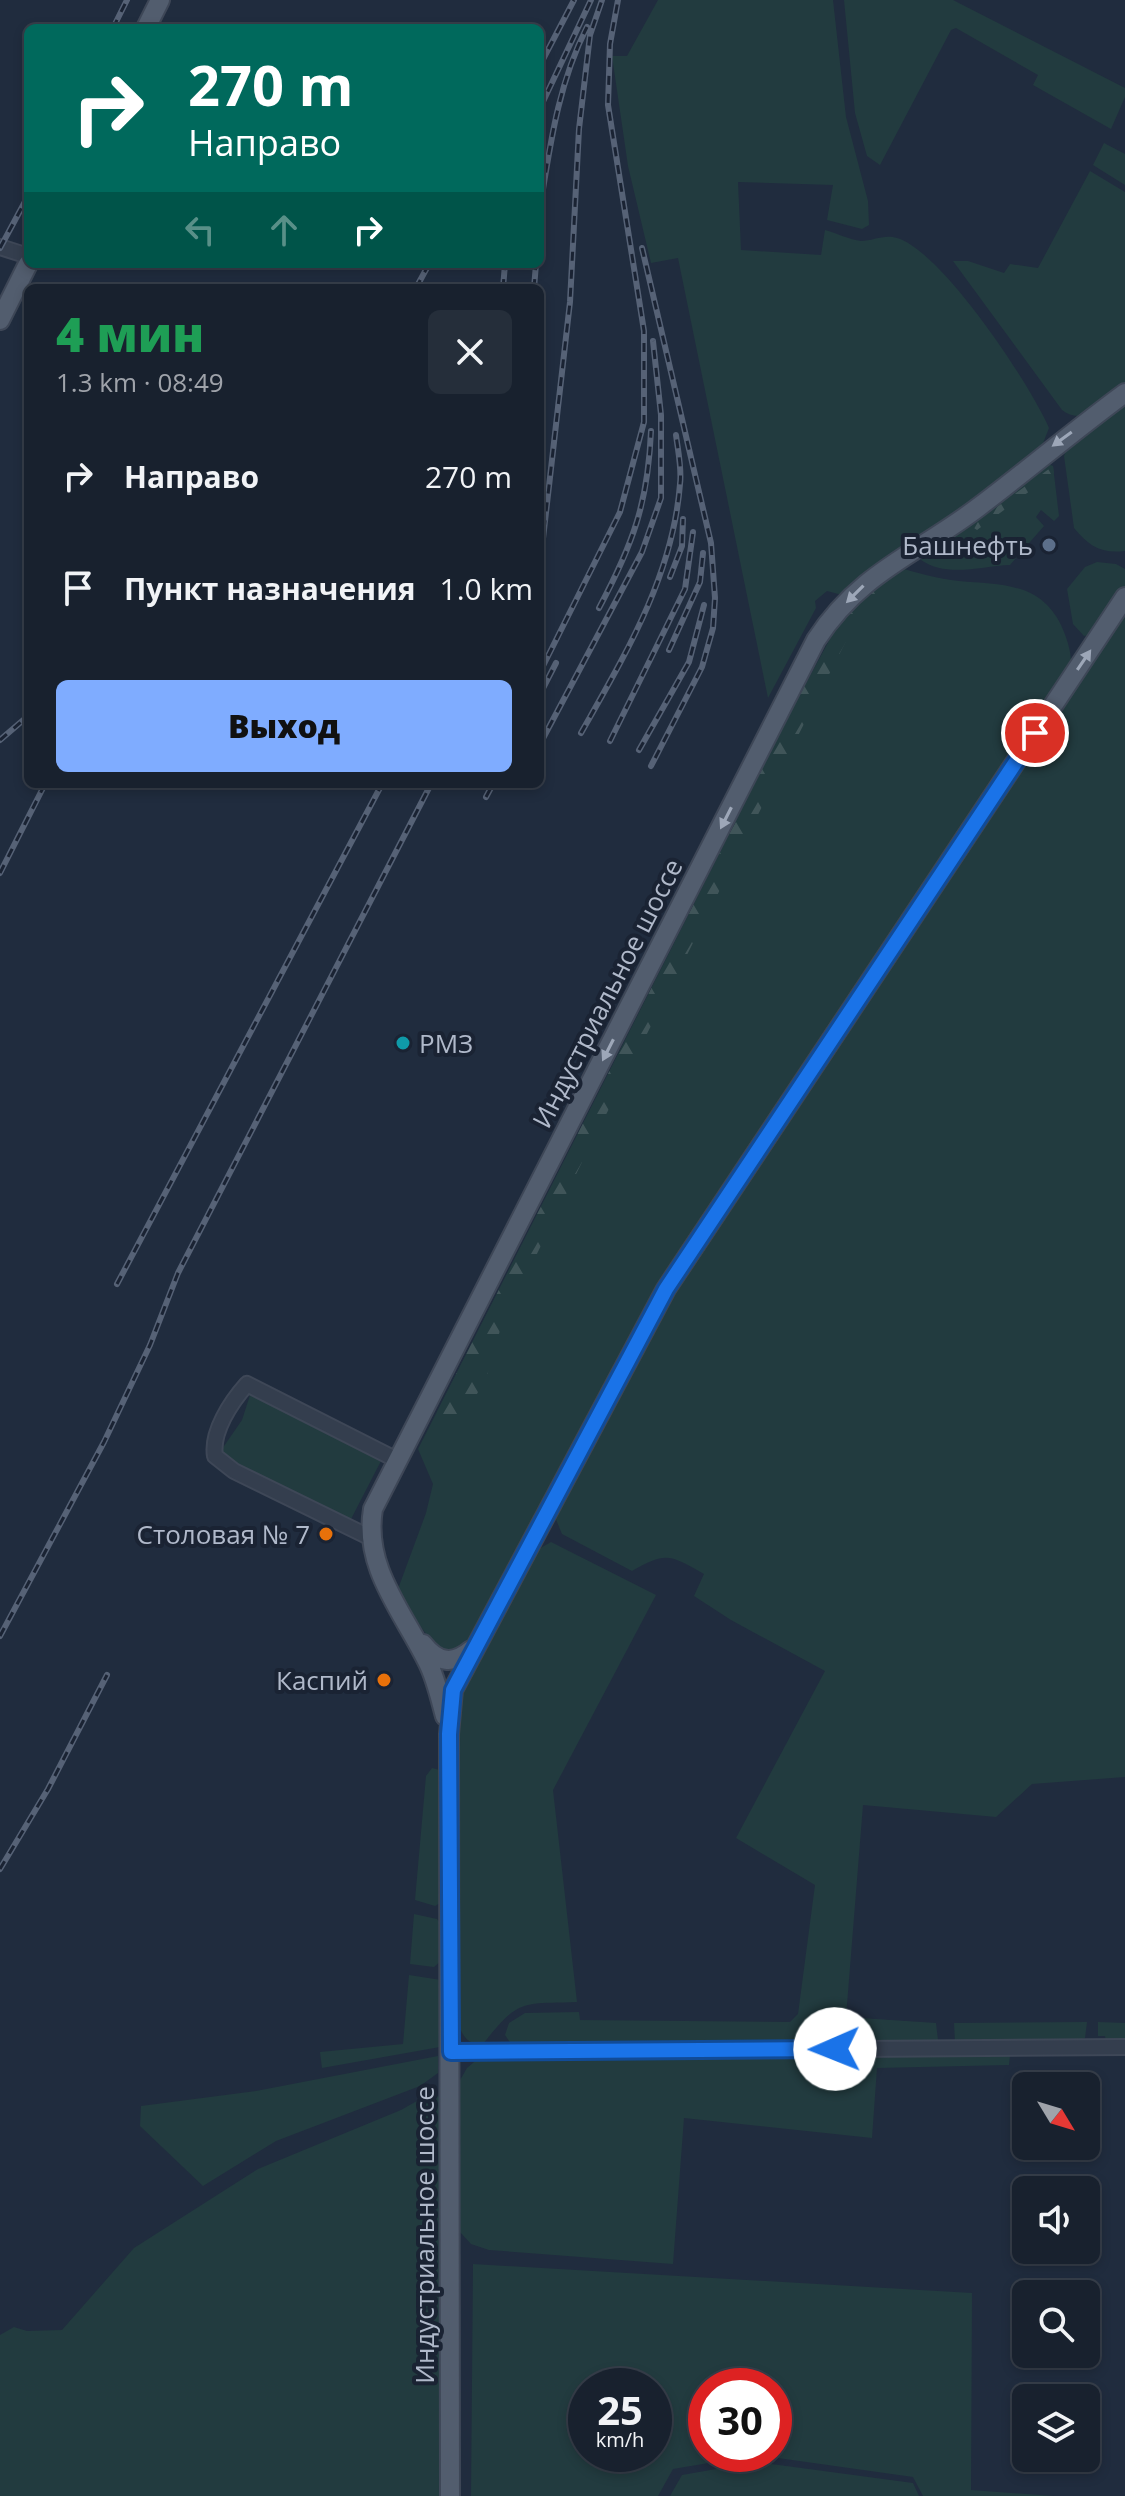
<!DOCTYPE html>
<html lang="ru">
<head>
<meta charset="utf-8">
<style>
  body { margin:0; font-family:"Open Sans",sans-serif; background:#252e3a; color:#f1f3f6; height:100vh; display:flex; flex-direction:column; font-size:30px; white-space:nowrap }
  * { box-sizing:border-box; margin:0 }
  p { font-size:26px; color:#9fa3aa }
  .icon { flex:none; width:44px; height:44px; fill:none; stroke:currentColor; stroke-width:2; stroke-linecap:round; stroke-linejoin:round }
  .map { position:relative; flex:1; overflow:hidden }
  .drawer { position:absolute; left:24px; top:284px; width:520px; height:504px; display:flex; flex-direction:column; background:#18212e; border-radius:12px; box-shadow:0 4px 12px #0003,0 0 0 2px #363e4a }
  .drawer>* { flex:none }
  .hud { position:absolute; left:24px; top:24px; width:520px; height:244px; border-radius:12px; box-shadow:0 4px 12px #0003,0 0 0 2px #363e4a; background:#00695c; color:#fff; overflow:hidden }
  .needle { width:52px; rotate:128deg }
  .controls { position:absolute; left:1012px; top:2072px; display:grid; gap:16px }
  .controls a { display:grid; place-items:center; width:88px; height:88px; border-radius:12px; background:#18212e; box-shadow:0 4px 12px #0003,0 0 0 2px #363e4a; font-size:40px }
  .speed { position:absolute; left:568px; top:2368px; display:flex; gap:16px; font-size:40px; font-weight:700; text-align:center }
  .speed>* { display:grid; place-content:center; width:104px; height:104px; border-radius:50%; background:#18212e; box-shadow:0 4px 12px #0003,0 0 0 2px #363e4a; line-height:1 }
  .speed small { font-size:20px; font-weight:400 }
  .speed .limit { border:12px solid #d22; background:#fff; color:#111 }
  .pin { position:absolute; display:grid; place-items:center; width:68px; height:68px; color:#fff; margin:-34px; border:4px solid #fff; border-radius:50%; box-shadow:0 2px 8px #0007 }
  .me { position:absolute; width:88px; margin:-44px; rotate:269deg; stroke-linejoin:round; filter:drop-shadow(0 0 6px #0008) }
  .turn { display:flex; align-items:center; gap:28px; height:168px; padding:0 32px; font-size:36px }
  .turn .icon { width:104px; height:104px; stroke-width:2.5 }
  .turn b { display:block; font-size:56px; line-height:68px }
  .lanes { display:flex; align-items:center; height:76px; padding:0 32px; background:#0003; justify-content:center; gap:40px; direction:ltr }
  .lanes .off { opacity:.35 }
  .round { display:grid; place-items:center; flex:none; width:84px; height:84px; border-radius:12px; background:#252e3a }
  .head { display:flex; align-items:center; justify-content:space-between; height:136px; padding:0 32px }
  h1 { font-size:48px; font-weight:800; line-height:60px; color:#1e9e55 }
  .button { display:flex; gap:16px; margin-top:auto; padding:16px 32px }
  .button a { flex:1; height:92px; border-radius:12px; background:#7facff; color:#111; font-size:32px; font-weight:800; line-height:92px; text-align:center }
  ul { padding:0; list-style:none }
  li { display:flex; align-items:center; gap:24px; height:112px; padding:0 32px }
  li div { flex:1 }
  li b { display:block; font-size:30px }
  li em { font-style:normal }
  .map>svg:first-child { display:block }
</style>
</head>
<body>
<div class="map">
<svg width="1125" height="2496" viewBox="0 0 1125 2496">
  <defs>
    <pattern id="forest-firs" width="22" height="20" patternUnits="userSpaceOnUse" patternTransform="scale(2)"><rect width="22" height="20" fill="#223b3f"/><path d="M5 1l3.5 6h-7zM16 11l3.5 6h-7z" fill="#405559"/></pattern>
  </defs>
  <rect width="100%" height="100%" fill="#202c3e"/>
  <path fill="#223b3f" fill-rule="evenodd" d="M658,0H833L846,117L868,201L869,225L862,229L827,220L833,185L738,182L741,250L821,255L825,230C836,233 850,240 861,241C873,241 884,234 897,238C942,251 1030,384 1049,428L1040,451L842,595L827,591L815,601L816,608L768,698L678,258L651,263L628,166L612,56H627Z
    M844,0H953L1125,88V97L1111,129L1033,85L1038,75L956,28L951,30L880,165L867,156L855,113Z
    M1104,143L1125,154V185L1093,165Z
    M1090,171L1125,192V385C1105,401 1085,428 1062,410L953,261H968L1004,273L1010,264L1038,268Z
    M1125,404V551C1101,554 1089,546 1074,528L1064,456L1068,446Z
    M1044,462L1053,466L1059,516L1054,521L1041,510L1036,517L1044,526L1010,565C981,566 947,578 921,560L920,552Z
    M1097,562L1116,564L1125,569V588L1095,634L1084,636L1073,624L1067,589L1085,567Z
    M897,567C918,573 938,579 959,581C1001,585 1040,582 1061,625C1067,638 1072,653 1071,667L665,1281L473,1642L452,1655C426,1642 412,1614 398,1589L426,1513L433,1484L418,1449L837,626Z
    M1125,609V1777L1032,1784L996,1817L863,1805L846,2017L936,2023L938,2040L511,2044L505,2035L509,2023L525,2013L579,2012L580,2020L790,2022L798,2014L815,1885L736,1838L825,1671L731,1620L694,1596L704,1574C670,1555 667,1551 632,1571L562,1534L555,1517L683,1278Z
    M251,1392L382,1459L350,1521L226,1458L222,1449L242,1420Z
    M551,1542L656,1595L553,1790L577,2002C522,2004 519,1998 483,2044L475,2045C461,2037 459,2028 457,2013L455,1715L459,1694L537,1550Z
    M432,1768L440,1770L442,1902L435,1906L415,1900L426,1776Z
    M414,1914L437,1919L442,1926V1960L434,1967L410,1964Z
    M409,1975L441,1980L440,2047L322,2068L320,2052L403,2044Z
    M1087,2022L1085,2038L1076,2041L955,2042L954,2023Z
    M1098,2022L1125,2023V2042H1106L1105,2036H1098Z
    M1010,2055L1009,2065L877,2068L872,2138L684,2118L673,2264L489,2250L471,2244L460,2232L459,2082L467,2068L480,2057Z
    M438,2056V2073L420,2086L276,2141L203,2186L140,2126L141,2106L256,2091Z
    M431,2093L442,2098L443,2496H0V2335L14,2327L27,2331L62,2330L134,2248L258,2169L401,2110Z
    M473,2264L972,2293L971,2490L1054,2496H923L913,2477L756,2455L673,2469L658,2496H471ZM586,2386H654V2454H586ZM706,2386H774V2454H706Z
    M756,2462L913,2483L919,2496H670L682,2475Z"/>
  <path fill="url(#forest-firs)" d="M1053,466L1054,473L977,530L971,526Z
    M878,585L886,587L887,599L848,637L583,1160L501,1327L487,1375L459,1428L447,1426L437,1412L797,700L837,626Z"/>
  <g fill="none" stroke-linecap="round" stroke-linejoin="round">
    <defs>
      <path id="minor" d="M0,247L28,256
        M371,1538L234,1471L215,1456C211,1432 231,1402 247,1384L397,1460
        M451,2052L1125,2047"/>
      <path id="major" d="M146,28L160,0
        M0,320L28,264
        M423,1644C438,1663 453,1665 471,1650
        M445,1716C440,1698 436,1679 428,1663C404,1613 363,1568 373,1509L816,640C861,571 919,553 980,506C1029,469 1076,429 1125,393
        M450,2496L449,1734L453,1690L666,1289L1125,597"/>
    </defs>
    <use href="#minor" stroke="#3e4757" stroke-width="18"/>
    <use href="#major" stroke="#3e4757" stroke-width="22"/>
    <use href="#minor" stroke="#343e4e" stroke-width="14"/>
    <use href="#major" stroke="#525d6e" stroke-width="18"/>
    <defs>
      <path id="rail" d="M113,28L127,0
        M540,65L574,0
        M540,108L591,0
        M540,208C550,146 558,84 587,27
        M0,248L28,196
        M642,248L711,543L715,598L713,628L702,667L651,766
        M416,288L429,264
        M503,288L505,264
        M534,288L536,264
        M540,565L570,302L579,129L590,35L602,0
        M670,577L682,546L683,519
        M599,608C633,544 648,503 651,431
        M669,650L700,582L703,553
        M540,672L620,512L644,422V331L608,105L610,44L618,0
        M540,694L556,663
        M581,733C625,655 673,576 680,484C682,469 678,451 676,435
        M0,740L28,716
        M610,741L685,589L693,532
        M540,744L642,552L661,498V415L653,341
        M639,750L689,662L704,605
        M486,797L493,784
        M0,873L45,784
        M117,1284L382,784
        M0,1636L104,1442L150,1345L178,1273L431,784
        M0,1869L48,1789L107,1675"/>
    </defs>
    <use href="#rail" stroke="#566276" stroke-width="6"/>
    <use href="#rail" stroke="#1a2333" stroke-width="3" stroke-dasharray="9" stroke-linecap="butt"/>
  </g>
  <defs><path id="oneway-solid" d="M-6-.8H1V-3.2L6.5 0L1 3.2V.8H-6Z" transform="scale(2)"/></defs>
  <g fill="#9da7b8">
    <use href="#oneway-solid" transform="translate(1062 439) rotate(144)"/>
    <use href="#oneway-solid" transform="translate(855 594) rotate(135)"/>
    <use href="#oneway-solid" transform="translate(1084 660) rotate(-56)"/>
    <use href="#oneway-solid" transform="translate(726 818) rotate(117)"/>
    <use href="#oneway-solid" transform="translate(608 1050) rotate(117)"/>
  </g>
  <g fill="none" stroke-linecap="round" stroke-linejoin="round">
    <defs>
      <path id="route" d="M835,2049L451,2052L449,1734L453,1690L666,1289L1035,733"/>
    </defs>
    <use href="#route" stroke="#114b97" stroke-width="20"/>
    <use href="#route" stroke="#1a73e8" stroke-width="14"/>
  </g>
  <circle fill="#5c6f8a" stroke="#1a2333" stroke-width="3" cx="1049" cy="545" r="8"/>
  <circle fill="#0f9aa8" stroke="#1a2333" stroke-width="3" cx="403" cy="1043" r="8"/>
  <g fill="#e8710a" stroke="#1a2333" stroke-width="3">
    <circle cx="326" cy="1534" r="8"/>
    <circle cx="384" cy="1680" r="8"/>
  </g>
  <g text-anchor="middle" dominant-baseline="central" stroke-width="8" stroke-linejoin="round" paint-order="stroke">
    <g font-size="26" fill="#b0b9ca" stroke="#1a2333" text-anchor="end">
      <text x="1033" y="545">Башнефть</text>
      <text x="419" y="1043" text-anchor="start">РМЗ</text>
      <text x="310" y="1534">Столовая № 7</text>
      <text x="368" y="1680">Каспий</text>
    </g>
    <g font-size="26" fill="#b0b9ca" stroke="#1a2333">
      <text transform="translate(607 993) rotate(-63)">Индустриальное шоссе</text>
      <text transform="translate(424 2235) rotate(-90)">Индустриальное шоссе</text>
    </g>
  </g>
</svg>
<div class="controls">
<a><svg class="needle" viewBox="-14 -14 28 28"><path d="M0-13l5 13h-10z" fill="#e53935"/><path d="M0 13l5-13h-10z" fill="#9fa3aa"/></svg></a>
<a><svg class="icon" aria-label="sound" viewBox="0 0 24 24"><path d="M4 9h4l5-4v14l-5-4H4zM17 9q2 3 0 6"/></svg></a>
<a><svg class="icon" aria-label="search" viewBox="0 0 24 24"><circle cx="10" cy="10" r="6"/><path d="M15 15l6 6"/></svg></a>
<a><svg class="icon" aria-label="layers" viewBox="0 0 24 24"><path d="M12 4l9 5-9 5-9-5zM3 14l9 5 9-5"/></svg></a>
</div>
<div class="speed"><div>25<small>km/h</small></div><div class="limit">30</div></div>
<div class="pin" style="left:1035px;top:733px;background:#d93025"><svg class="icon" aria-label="arrive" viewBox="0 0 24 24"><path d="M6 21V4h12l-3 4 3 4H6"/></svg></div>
<svg class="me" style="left:835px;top:2049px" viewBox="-20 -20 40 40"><circle r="19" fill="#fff"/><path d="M0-13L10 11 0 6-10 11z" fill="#1a73e8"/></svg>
<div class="hud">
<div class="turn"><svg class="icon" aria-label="right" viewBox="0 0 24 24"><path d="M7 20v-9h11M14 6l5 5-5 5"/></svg><div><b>270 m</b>Направо</div></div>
<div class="lanes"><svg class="icon off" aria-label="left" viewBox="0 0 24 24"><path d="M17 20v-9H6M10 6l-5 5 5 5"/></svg><svg class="icon off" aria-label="ahead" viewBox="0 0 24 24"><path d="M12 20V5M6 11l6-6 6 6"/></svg><svg class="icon" aria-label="right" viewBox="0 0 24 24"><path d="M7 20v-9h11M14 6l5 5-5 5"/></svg></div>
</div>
<section class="drawer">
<div class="head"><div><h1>4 мин</h1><p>1.3 km · 08:49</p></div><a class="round"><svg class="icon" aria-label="close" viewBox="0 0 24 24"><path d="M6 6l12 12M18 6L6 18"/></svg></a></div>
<ul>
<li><svg class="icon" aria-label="right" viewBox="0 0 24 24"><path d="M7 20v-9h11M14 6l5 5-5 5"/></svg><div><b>Направо</b></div><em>270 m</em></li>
<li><svg class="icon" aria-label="arrive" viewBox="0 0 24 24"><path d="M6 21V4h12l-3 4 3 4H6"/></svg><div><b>Пункт назначения</b></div><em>1.0 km</em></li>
</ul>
<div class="button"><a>Выход</a></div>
</section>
</div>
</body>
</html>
